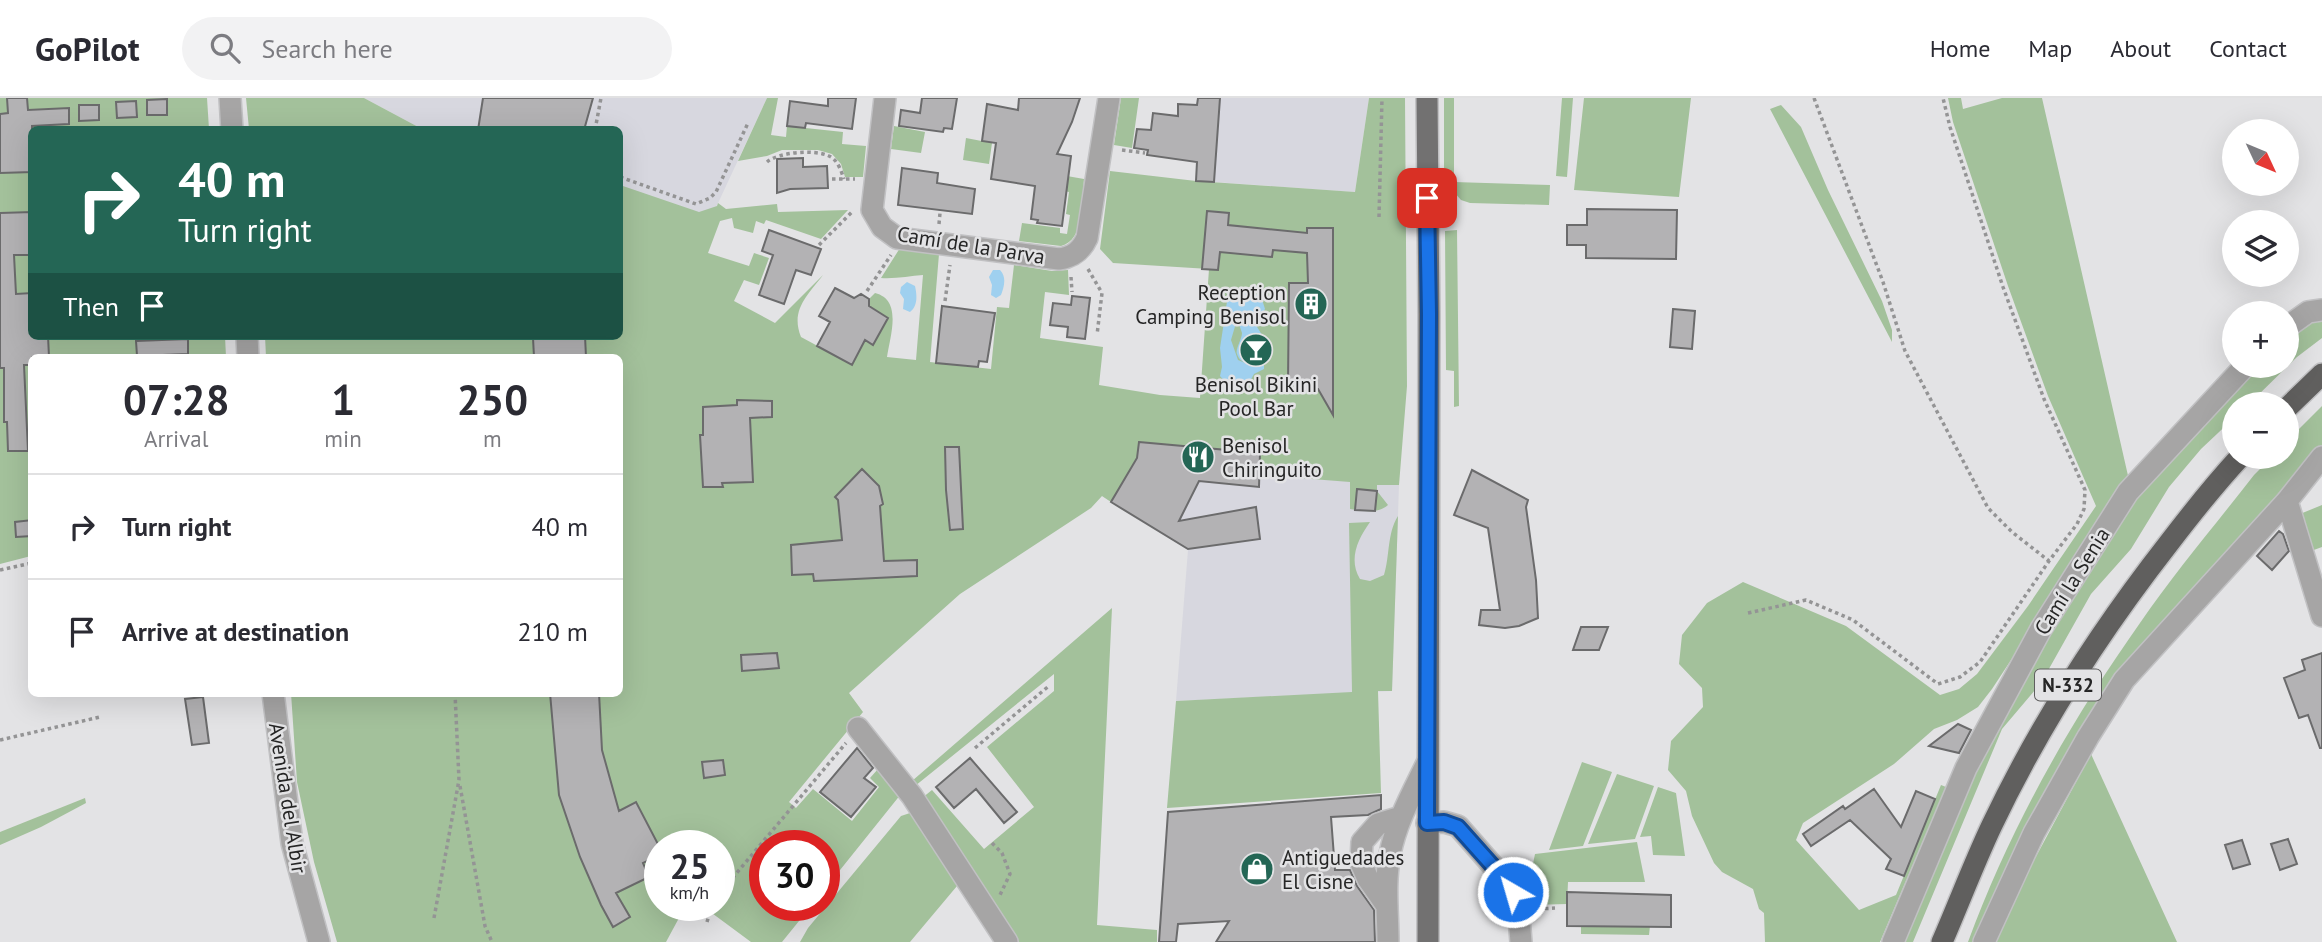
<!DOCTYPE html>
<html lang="en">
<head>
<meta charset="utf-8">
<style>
  body { margin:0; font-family:"PT Sans",sans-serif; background:#f2f2f3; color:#2b2b33; height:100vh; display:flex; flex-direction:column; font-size:26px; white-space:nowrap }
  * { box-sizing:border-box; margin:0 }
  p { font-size:23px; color:#7c7c81 }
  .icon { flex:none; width:38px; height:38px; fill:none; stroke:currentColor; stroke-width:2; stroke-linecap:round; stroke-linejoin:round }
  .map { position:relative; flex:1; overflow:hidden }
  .drawer { position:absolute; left:28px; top:256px; width:595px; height:343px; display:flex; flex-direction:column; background:#fff; border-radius:10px; box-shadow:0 7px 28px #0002 }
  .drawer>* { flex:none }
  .hud { position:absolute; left:28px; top:28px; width:595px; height:214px; border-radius:10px; box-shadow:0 7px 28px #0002; background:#246655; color:#fff; overflow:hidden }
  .needle { width:46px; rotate:134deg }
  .tools { position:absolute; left:2222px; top:21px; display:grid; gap:14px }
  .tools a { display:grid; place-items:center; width:77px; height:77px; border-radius:50%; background:#fff; box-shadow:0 7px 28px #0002; font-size:35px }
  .speed { position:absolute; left:644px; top:732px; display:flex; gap:14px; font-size:35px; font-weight:700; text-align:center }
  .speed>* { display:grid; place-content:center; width:91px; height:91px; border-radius:50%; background:#fff; box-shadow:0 7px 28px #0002; line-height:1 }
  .speed small { font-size:18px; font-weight:400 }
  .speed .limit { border:10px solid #d22; background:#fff; color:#111 }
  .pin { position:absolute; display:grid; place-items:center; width:60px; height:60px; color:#fff; margin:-30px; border-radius:14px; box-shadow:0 4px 10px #0006 }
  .me { position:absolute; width:77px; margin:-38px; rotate:322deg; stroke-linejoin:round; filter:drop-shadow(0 0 5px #0008) }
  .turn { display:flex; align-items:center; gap:24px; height:147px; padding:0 35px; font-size:32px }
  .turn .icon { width:91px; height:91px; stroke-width:2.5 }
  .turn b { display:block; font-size:49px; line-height:60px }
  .then { display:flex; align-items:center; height:66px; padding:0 35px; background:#0003; gap:14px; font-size:26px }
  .eta { display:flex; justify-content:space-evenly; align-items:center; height:119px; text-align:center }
  .eta b { font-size:42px; font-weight:800; line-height:49px }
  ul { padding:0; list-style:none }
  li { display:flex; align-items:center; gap:21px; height:105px; padding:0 35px; border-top:2px solid #e1e1e2 }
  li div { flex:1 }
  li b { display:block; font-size:26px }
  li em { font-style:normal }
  header { display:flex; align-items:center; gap:42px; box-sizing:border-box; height:98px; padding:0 35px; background:#fff; border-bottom:2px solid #e1e1e2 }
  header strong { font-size:33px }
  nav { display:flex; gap:38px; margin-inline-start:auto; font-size:24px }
  .search { width:490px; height:63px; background:#f2f2f3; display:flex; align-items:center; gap:18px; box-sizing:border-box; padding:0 24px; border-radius:38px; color:#7c7c81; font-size:26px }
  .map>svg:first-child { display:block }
</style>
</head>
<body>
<header>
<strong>GoPilot</strong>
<div class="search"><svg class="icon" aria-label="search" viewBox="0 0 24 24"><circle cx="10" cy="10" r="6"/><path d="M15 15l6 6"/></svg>Search here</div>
<nav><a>Home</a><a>Map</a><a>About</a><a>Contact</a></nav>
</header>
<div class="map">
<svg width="2322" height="844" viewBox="0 0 2322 844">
  <rect width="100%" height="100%" fill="#e3e3e5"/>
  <path fill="#d7d7df" d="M364,0H767L685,176L620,142V32L422,31Z
    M1220,0H1369L1355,94L1214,84Z
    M1124,362L1222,374L1399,387L1392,593L1176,603L1188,452L1102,398Z"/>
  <path fill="#a3c19b" d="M0,0H207L209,31L32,32V238H225L226,259H32L31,458L0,466Z
    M246,0H364L422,31H249Z
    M767,0H778L771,37L786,39L787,28L843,34L842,46L866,48L863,79H845L841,66L832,56L818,52H782L767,58L738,63Z
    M1121,0H1139L1132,50L1114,47Z
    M1369,0H1405L1407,288L1399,387H1377V393L1388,407C1378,416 1363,413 1350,411V384L1222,374L1199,377L1133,367L1111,404L1102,398L1091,410L960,496L849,595L863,614L789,704L796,710L813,691L852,723L879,689L870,680L878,671L901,696L824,792V747H765V807H812L782,844H751L701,807H719V747H660V807H686L666,844H337L314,764L297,684L291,595H620V259H266L265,238H620V87L699,114L717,108L718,105L726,111L777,106L778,114L848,112L821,141L766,122L764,126L756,123L753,135L734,130L732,120L720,123L708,155L749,168L754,155L769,160L759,187L744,182L734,203L775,225L823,177C808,197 790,212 801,239L851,266L865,242L873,246L888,220L869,210V201L875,195C903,202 890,238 887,259L916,262L923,177C910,178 895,181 881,180L900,150L939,156L930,264L991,271L997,209L1009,210L1014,167L1052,173L1068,172L1069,197L1045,194L1040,240L1103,249L1099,287L1160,297L1200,300L1209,171L1113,165L1100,151L1110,73L1196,83L1355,94Z
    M1444,0H1454V84L1550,87L1549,107L1470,105L1461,102L1454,94L1444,93Z
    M1562,0H1573L1567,79L1556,78Z
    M1584,0H1691L1679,99L1574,92Z
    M1948,0H1961L1963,11L2002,0H2042L2129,382L1992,591L1978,609L1957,622L1934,631L1894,666L1803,725L1796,742L1859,812L1896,797L1941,687L1946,689L1880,844H1765L1764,815L1759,811L1753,791L1722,774L1714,765L1692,718L1686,693L1668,672L1671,643L1703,609L1702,590L1679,566L1682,537L1707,505L1743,484L1846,528L1940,597L1959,591L1977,576L2028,508L2096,408L2048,298L2008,188L1953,24Z
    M1781,7L1801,29L1828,92L1882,203L1892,232V244L1770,11Z
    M894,28L925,34L921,55L891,51Z
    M966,40L992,45L989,66L963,62Z
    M1027,71L1084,81C1082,102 1085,142 1061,148L1019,143L1022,125L1060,130V135L1067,136L1070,117L1066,116L1069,94L1023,85Z
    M1457,132L1459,308L1454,309V273L1446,272L1445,133Z
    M2322,219V240L2297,259L2249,306H2235V319L2201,351L2169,389L2131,451L2091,496L2041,585L2002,631L1913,844H1901L1940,743L2051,526L2136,396L2252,268H2287V236Z
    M2322,308V349L2250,431L2135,555L1976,844H1968C2010,730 2070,624 2140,525C2175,474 2216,426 2254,377L2272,359H2287V343Z
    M2322,407V449L2311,453L2300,416Z
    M1398,418L1392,593H1378L1381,695L1167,710L1176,603L1352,594L1349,425L1370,424C1358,441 1348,461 1360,481L1370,483L1384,477C1390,458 1387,435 1398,418Z
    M1112,510L1097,827L1157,832V844H1014L922,700L932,692L984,751L1034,709L987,649L1054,593V576L915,688L912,683Z
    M2091,656L2177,844H1994L2009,809Z
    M1582,664L1612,674L1583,748L1549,752Z
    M1617,676L1654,688L1635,741L1588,746Z
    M1658,689L1676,695L1685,758L1653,757L1651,738L1640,739Z
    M85,700L86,705L41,729L0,747V734Z
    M913,714L999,844H994L957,788L910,844H800L808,830L901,718Z
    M1637,744L1645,784H1568L1567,806L1531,807L1525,804L1535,756Z
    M1581,828H1650L1649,837L1581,836Z"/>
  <path fill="#9fd0ef" d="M993,172H1000C1007,179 1004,189 1001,197L996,200L991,197L992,187L989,179Z
    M907,184L915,188C917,197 918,208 910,214L903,211L904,201L900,195L901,189Z
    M1229,193H1246L1261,198L1265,211L1255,225C1258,232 1264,238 1266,245C1270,263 1243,274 1237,256C1235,251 1242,241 1242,235L1239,226L1225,215Z
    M1225,217L1236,225L1231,242L1238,262L1250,267L1264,265V271L1254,276L1245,292L1235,285H1226L1220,278L1222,269L1220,250Z"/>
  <path fill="#b3b2b4" stroke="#6b6b6c" stroke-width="2" d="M7,0H27L28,12L69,10V26L32,28V74L0,75V16L8,15Z
    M483,0H593L584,32H478Z
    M828,0H856L852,31L806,25L805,30L787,28L790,3L828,8Z
    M922,0H957L952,31L944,30L943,34L899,28L901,12L920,15Z
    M1019,0H1080L1072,24L1057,56L1071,58L1062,128L1037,125L1038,122L1031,121L1035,88L991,81L996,45L982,43L987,6L1018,12Z
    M1198,0H1220L1214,84L1196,83L1197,64L1147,57L1148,52L1134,50L1137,31L1151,32L1153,15L1178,18V6L1197,7Z
    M167,1V17H147V2Z
    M136,3L137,19L117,20L116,4Z
    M79,7H99V22L79,23Z
    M803,60V69L827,68L828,90L790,91L777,95V61Z
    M902,70L938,75L937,85L975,91L972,116L898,107Z
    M1587,111L1677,112L1676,161L1586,160V147H1567V127H1587Z
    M1207,113L1229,115L1228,127L1307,135V130H1333V317L1318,291H1307V286L1288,285L1289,185H1308L1307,155L1273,152L1272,159L1220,154L1218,172L1202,171Z
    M32,114V157H14L16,196L32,195V238H48L49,259H32V267H24L28,353H8L7,324H4V270H0V115Z
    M769,132L821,151L811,177L796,172L784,206L759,197L773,157L762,153Z
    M835,190L854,200L861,196L869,201V208L888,220L873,247L865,242L852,267L817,248L830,224L819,218Z
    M1072,198L1090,200L1085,241L1067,239L1068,229L1050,227L1053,205L1071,207Z
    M942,208L995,215L987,264L979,263L978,269L936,265Z
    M1673,211L1695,213L1692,251L1670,249Z
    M566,238H585L586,259H534L533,240Z
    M188,241V256L137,258L136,243Z
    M737,302L772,303V319L750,320L753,384L722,385L723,389H703L700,337H703V309L737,307Z
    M1139,344L1260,355L1259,389L1199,383L1179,423L1256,409L1260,441L1188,451L1111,404L1137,360Z
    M945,349H959L963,431L950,432L946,392Z
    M862,371L879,388L883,406L880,408L884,463L917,462V478L814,483L813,476L792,477L791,447L842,442L838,402L835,399Z
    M1472,372L1528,402L1526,409L1536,482L1538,520L1519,528L1505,530L1479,527L1481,512H1500L1488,430L1454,417Z
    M1357,391L1377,393L1375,413L1355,412Z
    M32,422V438L16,439L15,424Z
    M2279,433L2283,436L2289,453L2272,472L2257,458Z
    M1581,529H1608L1599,552H1573Z
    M777,555L779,570L742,573L741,557Z
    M2322,555V650H2320L2308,617L2299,620L2284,580L2305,572L2302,562Z
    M550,595H599L602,652L619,713L636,704L660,750V757L643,765L649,779L616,795L630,819L613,829L601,807L580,759L559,697Z
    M203,599L209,645L192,647L185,601Z
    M1958,626L1971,632L1959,655L1929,648Z
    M857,650L873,670L864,680L876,689L851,719L820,694Z
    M970,660L1017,714L1004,725L976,691L954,710L936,689Z
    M723,662L725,677L704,680L702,664Z
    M1874,691L1901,729L1916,693L1935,701L1904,778L1886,771L1891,761L1850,722L1811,748L1803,736L1843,708L1845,711Z
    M1381,697V711L1368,717L1331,719L1335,772H1350L1357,788L1374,812L1375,844H1216L1229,823L1178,826L1176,844H1159L1168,714Z
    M2288,741L2297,766L2280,772L2271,746Z
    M2242,742L2250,766L2233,771L2225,747Z
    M1567,794L1671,797V829L1567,828Z"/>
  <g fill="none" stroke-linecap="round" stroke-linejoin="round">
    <defs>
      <path id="minor" d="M230,0L232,32
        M885,0L872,112L882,129L897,140L1059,161C1073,159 1081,153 1087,140L1109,0
        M2287,229L2308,214L2322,212
        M247,238L248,259
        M2287,403L2322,518
        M273,595L292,745L319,844
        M858,630L912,698L1007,844
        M1427,725L1444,724L1458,728L1507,784L1518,807L1521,844
        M1387,808L1368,781L1361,765L1362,744L1378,726L1401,719
        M1388,844C1388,815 1384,785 1390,756C1396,724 1413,694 1427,665
        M1893,844L1966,670L2041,531L2128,394L2245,268
        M1984,844L2034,735L2088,639L2124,582L2287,403L2322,359"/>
      <path id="major" d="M1427,0L1429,216L1428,844"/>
      <path id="highway" d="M2287,310L2322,276
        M1942,844C1959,805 1974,765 1992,727C2040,626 2101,532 2169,445C2192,415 2215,386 2240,359"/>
    </defs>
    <use href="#minor" stroke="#c1c1c3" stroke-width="24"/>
    <use href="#major" stroke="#c1c1c3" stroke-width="24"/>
    <use href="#highway" stroke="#c1c1c3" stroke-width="24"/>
    <path stroke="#949495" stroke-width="3.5" stroke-dasharray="3.5 3.5" stroke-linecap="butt" d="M1814,0L1883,184L1905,253L1988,410L2012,434L2049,463L2077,426L2084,411L2085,392L2044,301L2003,189L1950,29L1943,0
      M595,32L601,0
      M1122,52L1145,55
      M767,64C779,54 815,51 829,58C838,62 841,73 844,81
      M620,79L696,106L710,100L716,94L748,25
      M832,81H855
      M1379,119L1382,0
      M939,126L940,115
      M819,147L852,114
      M1088,171L1102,195L1097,237
      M1071,179L1072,194
      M867,193L891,157
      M945,203L950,167
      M0,472L32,465
      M1748,515L1806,502L1853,522L1938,586L1960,579L1980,564L2049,463
      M155,595V599
      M0,642L100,619
      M975,650L1050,587
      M460,688L485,828L492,844
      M992,745L1002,755L1010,776L999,799
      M719,796L846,645
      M1538,811L1555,810
      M434,820L459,682L455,595
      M707,824L712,807"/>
    <use href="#minor" stroke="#a6a5a5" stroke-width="21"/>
    <use href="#major" stroke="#727171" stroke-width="21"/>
    <use href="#highway" stroke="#605f5e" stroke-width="21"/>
  </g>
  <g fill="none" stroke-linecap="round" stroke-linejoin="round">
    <defs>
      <path id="route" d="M1427,100L1429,216L1427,725L1444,724L1458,729L1507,784L1513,794"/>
    </defs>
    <use href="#route" stroke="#114b97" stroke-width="18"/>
    <use href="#route" stroke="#1a73e8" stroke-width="12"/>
  </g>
  <defs>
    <symbol id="building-disc" viewBox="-11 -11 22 22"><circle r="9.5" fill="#246655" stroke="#e3e3e5"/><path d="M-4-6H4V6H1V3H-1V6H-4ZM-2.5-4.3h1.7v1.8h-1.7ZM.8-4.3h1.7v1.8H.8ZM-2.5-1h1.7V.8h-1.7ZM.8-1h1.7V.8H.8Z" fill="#fff"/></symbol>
    <symbol id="bar-disc" viewBox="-11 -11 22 22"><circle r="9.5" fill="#246655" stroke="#e3e3e5"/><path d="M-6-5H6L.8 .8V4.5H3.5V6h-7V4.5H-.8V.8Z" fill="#fff"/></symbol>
    <symbol id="restaurant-disc" viewBox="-11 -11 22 22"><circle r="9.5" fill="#246655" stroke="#e3e3e5"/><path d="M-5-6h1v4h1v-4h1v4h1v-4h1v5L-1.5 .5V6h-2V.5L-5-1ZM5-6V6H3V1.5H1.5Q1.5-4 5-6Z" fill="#fff"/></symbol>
    <symbol id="shop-disc" viewBox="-11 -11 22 22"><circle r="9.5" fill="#246655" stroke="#e3e3e5"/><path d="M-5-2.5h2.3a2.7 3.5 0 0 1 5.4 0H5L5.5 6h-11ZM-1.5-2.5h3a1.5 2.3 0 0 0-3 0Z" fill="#fff"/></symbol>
  </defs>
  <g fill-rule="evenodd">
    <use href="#building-disc" x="1292" y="187" width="38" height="38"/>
    <use href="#bar-disc" x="1237" y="233" width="38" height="38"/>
    <use href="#restaurant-disc" x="1179" y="340" width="38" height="38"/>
    <use href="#shop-disc" x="1238" y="752" width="38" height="38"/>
  </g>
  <g text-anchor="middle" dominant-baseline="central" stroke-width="5" stroke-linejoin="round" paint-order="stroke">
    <rect fill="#e3e3e5" stroke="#5f5f5f" stroke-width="2" x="2035" y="571.5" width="66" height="31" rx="5"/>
    <g font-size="19" font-weight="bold" fill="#262626">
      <text x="2068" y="587">N-332</text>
    </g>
    <g font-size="21" fill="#262626" stroke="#e3e3e5">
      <text transform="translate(971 147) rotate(9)">Camí de la Parva</text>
      <text transform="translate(2072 483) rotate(-58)">Camí la Senia</text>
      <text transform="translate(288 700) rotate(81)">Avenida del Albir</text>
    </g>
    <g font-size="21" fill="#262626" stroke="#e3e3e5" text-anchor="start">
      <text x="1286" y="194" text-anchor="end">Reception<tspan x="1286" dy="24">Camping Benisol</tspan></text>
      <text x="1256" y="286" text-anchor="middle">Benisol Bikini<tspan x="1256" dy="24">Pool Bar</tspan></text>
      <text x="1222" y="347">Benisol<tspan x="1222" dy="24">Chiringuito</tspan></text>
      <text x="1282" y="759">Antiguedades<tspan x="1282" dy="24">El Cisne</tspan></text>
    </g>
  </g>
</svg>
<div class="tools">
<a><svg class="needle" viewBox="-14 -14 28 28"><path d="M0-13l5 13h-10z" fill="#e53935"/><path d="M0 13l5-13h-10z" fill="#7c7c81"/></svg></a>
<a><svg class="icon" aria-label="layers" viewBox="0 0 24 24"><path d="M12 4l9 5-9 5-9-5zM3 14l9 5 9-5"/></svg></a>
<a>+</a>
<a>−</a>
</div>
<div class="speed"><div>25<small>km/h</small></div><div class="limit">30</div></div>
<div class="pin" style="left:1427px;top:100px;background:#d93025"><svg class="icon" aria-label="arrive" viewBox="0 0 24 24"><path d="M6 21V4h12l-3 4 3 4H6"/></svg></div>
<svg class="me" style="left:1513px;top:794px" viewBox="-20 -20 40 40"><circle r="17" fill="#1a73e8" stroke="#fff" stroke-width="3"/><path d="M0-11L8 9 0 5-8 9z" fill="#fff"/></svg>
<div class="hud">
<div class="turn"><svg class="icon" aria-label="right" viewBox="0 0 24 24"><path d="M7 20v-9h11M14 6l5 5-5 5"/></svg><div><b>40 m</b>Turn right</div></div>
<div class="then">Then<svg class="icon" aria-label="arrive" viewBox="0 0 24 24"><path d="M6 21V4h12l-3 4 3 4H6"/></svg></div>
</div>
<section class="drawer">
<div class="eta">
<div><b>07:28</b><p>Arrival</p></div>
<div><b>1</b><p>min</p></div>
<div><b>250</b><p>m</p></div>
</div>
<ul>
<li><svg class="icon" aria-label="right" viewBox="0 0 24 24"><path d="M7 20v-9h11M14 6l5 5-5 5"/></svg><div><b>Turn right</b></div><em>40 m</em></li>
<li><svg class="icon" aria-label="arrive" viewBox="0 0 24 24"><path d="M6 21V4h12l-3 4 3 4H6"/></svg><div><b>Arrive at destination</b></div><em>210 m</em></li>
</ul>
</section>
</div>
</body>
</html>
